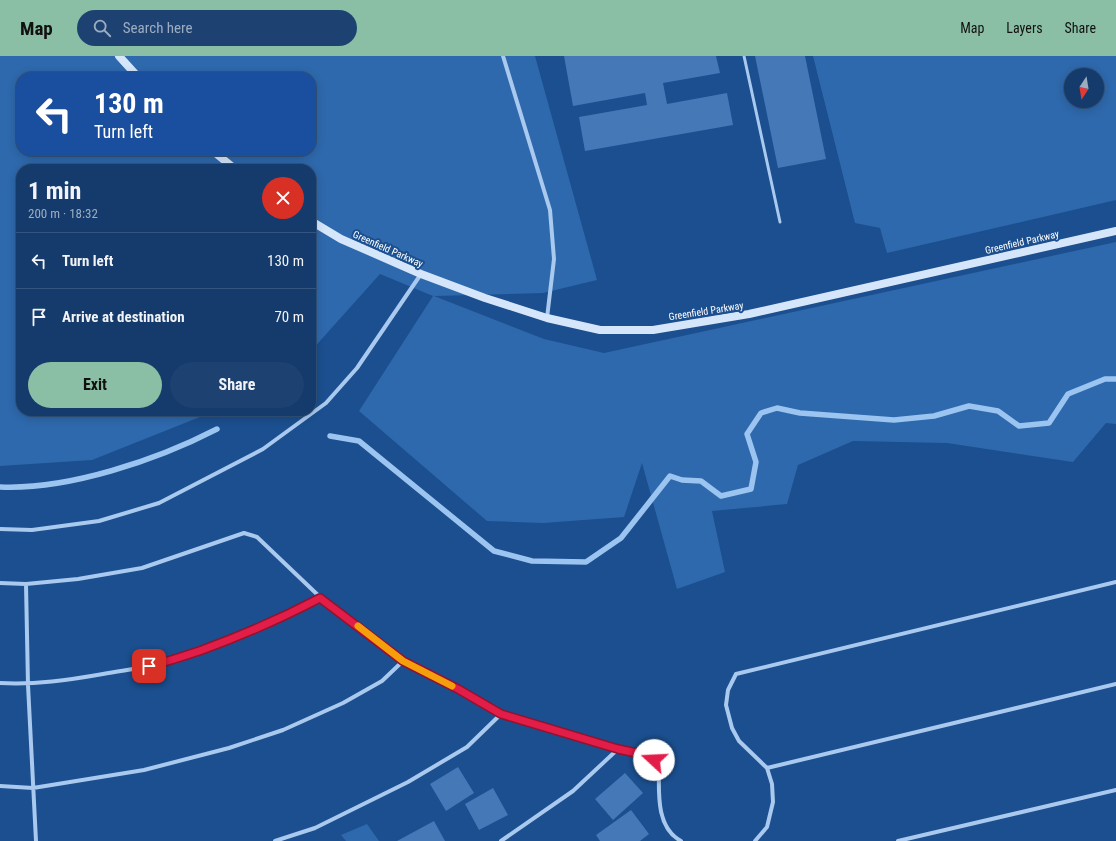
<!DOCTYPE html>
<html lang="en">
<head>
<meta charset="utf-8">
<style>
  body { margin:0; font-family:"Roboto Condensed",sans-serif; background:#1d4271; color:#f1f3f6; height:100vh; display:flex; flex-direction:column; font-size:15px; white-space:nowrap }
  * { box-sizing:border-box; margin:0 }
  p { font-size:13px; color:#9dadc1 }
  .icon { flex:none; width:22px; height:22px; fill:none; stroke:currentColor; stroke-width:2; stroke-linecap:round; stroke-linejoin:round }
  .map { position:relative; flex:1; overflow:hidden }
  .panel { position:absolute; left:16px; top:108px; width:300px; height:252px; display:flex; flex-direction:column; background:#143b6b; border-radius:16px; box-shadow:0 2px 10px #0003,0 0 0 1px #33557e }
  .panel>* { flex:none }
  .top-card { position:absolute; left:16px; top:16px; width:300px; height:84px; border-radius:16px; box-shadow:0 2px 10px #0003,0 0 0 1px #33557e; background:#1a4fa0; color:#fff; overflow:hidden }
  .needle { width:26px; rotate:192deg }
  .tools { position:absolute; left:1064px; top:12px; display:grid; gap:8px }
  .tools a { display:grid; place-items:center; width:40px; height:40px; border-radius:50%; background:#143b6b; box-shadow:0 2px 10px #0003,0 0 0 1px #33557e; font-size:20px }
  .pin { position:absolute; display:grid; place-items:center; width:34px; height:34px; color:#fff; margin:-17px; border-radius:8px; box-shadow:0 2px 6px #0006 }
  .me { position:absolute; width:44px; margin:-22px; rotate:290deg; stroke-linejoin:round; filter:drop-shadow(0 0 3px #0008) }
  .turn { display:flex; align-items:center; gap:14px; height:84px; padding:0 12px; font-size:18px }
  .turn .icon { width:52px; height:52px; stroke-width:2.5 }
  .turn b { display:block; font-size:28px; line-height:34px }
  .round { display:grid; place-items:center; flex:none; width:42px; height:42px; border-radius:21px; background:#1d4271 }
  .head { display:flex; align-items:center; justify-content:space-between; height:68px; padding:0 12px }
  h1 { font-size:24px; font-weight:700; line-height:30px }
  .button { display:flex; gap:8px; margin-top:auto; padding:8px 12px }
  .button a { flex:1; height:46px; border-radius:24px; background:#8abfa5; color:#111; font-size:16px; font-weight:700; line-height:46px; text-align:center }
  .button a+a { background:#1d4271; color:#f1f3f6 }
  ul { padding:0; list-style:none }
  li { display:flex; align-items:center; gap:12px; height:56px; padding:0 12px; border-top:1px solid #33557e }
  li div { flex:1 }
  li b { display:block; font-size:15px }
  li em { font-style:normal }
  header { display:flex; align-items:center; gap:24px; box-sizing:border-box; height:56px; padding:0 20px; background:#8abfa5; color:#111 }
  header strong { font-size:19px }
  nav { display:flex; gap:22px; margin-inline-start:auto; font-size:14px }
  .search { width:280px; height:36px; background:#1d4271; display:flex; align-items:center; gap:10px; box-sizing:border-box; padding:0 14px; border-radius:22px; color:#9dadc1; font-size:15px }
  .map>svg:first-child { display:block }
</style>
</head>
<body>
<header>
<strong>Map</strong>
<div class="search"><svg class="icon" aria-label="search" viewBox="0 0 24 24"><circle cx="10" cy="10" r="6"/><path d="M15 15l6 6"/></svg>Search here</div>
<nav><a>Map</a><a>Layers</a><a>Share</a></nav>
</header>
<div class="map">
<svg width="1116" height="785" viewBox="0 0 1116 785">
  <rect width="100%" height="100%" fill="#1b4f8f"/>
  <path fill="#2e69ad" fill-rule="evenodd" d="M0,0H535L597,224L543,237L434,240L544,283L604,297L1116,186V368L1106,367L1073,406L947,387L853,385L798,409L787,448L712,455L725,516L677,533L642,407L624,461L543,467L487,465L359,355L433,240L380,218L311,295V113H21V355H215L92,404L0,410ZM21,21H311V95H21Z
    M813,0H1116V144L887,197L880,172L855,167ZM1071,19H1097V45H1071Z
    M367,768L379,785H346L341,779Z"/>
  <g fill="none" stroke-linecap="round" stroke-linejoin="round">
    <path stroke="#9cc4f0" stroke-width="5.5" d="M330,380L359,385L494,495L532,505L586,506L621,482L670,420L682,424L701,425L721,440L751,433L756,406L747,378L761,357L777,352L800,357L894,364L934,360L969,350L998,355L1019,370L1049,367L1068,338L1105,323H1116
      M0,431C68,434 157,404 217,373"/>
  </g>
  <path fill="#4478b7" d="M564,0H716L720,17L663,27L667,48L727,37L733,69L585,95L579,61L647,49L645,37L573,50Z
    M755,0H805L826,103L778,112Z
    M458,711L474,737L446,755L430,728Z
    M625,717L643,737L613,764L595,743Z
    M493,732L508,759L479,774L465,748Z
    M631,754L649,778L640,785H600L596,779Z
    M434,765L445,785H397Z"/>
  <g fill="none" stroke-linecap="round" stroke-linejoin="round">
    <path stroke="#a9c9ee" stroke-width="3" d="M744,0L780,166"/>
    <path stroke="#a9c9ee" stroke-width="4" d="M503,0L550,154L554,203L547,262
      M0,473L32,474L99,465L159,447L263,393L326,347L357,312L421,218
      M0,527L26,528L78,523L142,512L244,477L257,481L321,542L403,605L457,633L501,658L618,693L646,699L654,703L659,710C659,734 655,771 681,785
      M26,528L28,629L36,785
      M0,627C35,629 69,624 103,618C124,614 146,612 166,606C220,590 271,567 321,542
      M767,712L1116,628
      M0,730L33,732L144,714L229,692L283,674L343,647L382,625L403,605
      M275,785L315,772L408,726L467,691L501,658
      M501,785L573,735L618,693
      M755,785L767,771L773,746L772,728L767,712L739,685L732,672L726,649L728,634L736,618L1116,526
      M898,785L1116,734"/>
    <path stroke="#d6e6fa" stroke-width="8" d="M119,0L138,21
      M213,95L235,113
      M311,165L341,183L421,218L485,242L547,262L600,274H653L749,258L1116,175"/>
  </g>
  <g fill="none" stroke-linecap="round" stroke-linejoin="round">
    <defs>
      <path id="route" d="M149,610C167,606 184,600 202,594C243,579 282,562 320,542L403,605L458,633L501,658L618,693L646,699L654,704"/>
    </defs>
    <use href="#route" stroke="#92132f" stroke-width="10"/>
    <use href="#route" stroke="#e11d48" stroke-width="7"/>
    <path stroke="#f59e0b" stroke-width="7" d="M358,570L403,605L452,630"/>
  </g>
  <g text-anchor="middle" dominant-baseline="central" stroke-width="4" stroke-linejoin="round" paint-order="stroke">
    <g font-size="10" fill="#fff" stroke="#1b4f8f">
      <text transform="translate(1022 186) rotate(-13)">Greenfield Parkway</text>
      <text transform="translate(388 193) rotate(24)">Greenfield Parkway</text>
      <text transform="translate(706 255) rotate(-9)">Greenfield Parkway</text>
    </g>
  </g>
</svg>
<div class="tools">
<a><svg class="needle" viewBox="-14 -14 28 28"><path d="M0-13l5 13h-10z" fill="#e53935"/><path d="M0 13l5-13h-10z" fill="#9dadc1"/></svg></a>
</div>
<div class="pin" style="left:149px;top:610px;background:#d93025"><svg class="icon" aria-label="arrive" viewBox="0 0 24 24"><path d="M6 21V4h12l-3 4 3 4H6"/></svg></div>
<svg class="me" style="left:654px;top:704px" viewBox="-20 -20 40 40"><circle r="19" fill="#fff"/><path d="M0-13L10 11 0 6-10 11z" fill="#e11d48"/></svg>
<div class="top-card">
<div class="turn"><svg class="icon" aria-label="left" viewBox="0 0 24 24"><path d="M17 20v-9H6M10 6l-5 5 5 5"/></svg><div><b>130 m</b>Turn left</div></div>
</div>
<section class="panel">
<div class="head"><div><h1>1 min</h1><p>200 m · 18:32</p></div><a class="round" style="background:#d93025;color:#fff"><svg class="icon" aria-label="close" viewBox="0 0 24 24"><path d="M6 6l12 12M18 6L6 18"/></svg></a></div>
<ul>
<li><svg class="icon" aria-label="left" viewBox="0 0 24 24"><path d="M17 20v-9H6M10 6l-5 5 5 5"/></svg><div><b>Turn left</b></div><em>130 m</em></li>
<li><svg class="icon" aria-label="arrive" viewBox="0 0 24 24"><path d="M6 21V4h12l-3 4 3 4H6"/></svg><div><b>Arrive at destination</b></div><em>70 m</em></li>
</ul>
<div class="button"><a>Exit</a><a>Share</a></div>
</section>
</div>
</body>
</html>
